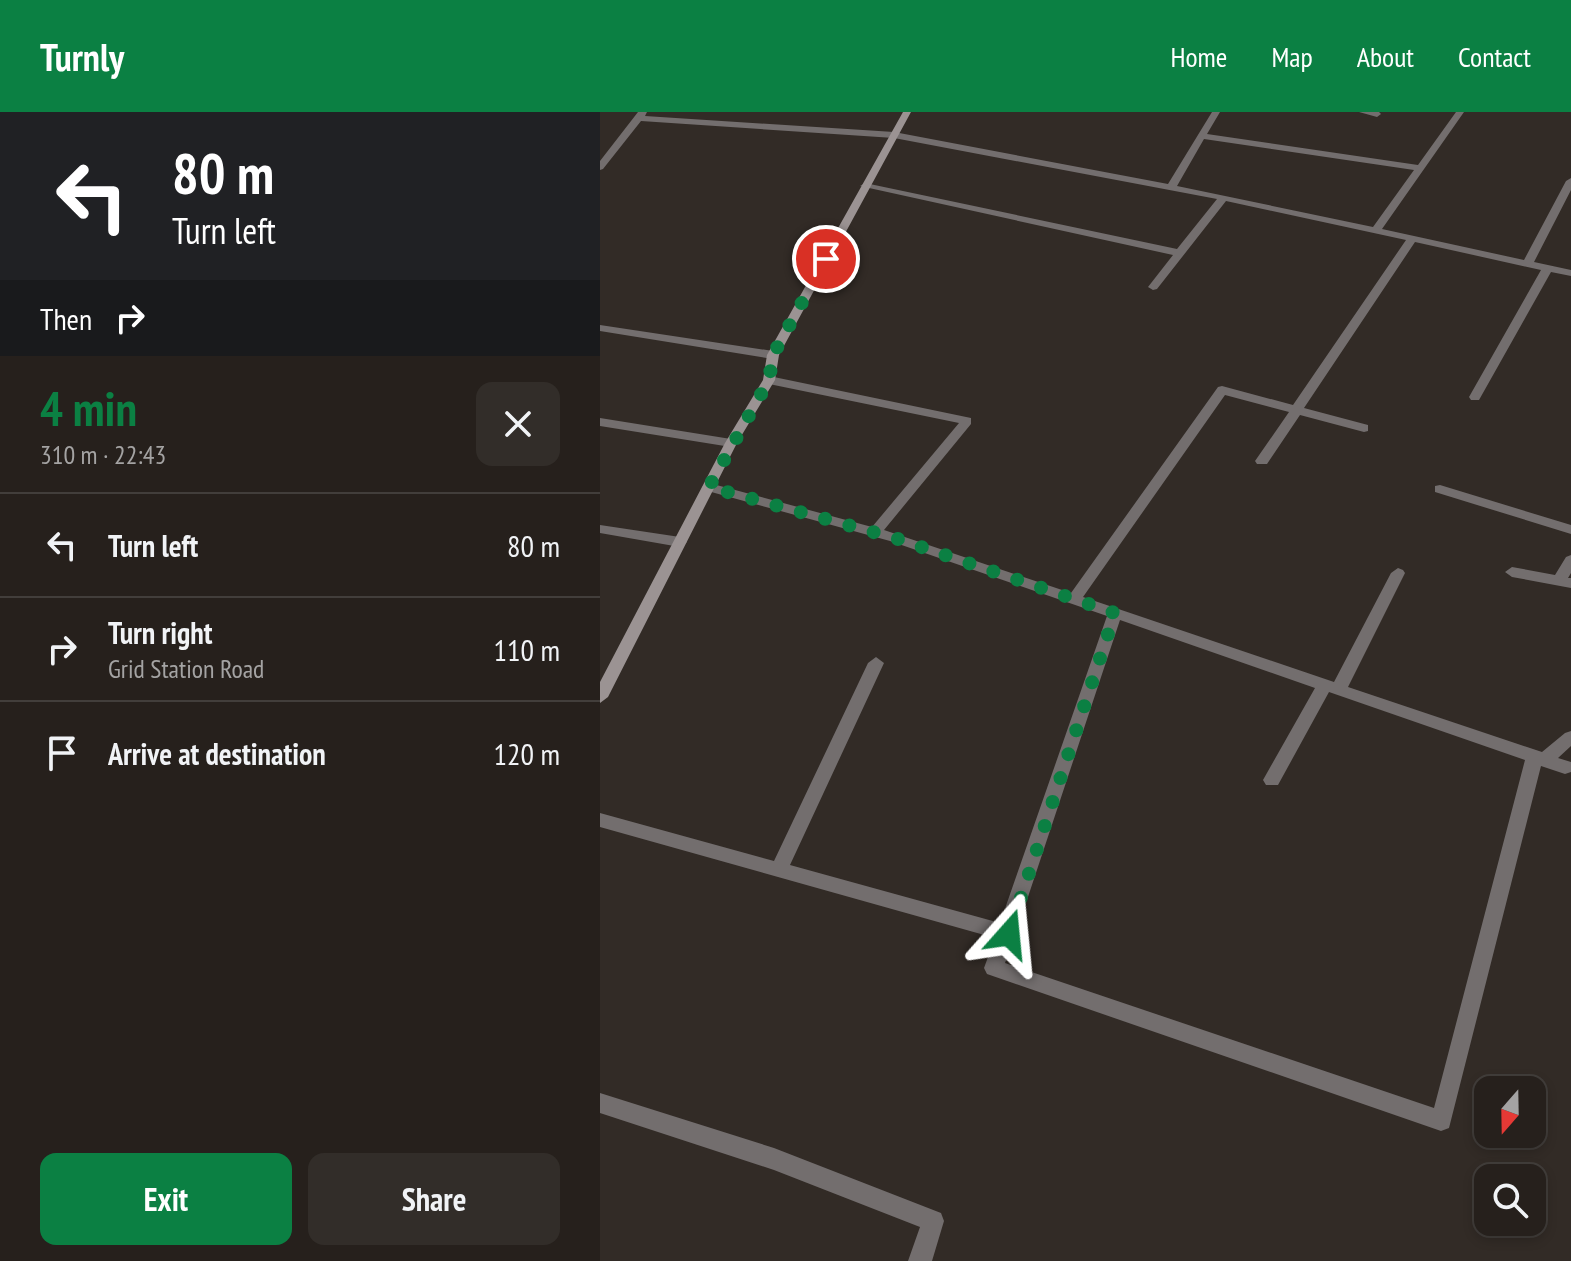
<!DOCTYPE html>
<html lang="en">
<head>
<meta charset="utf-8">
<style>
  body { margin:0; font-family:"PT Sans Narrow",sans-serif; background:#322d29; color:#f1f3f6; height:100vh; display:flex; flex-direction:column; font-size:30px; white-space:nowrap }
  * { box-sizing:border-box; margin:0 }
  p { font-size:26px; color:#a4a3a3 }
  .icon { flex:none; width:44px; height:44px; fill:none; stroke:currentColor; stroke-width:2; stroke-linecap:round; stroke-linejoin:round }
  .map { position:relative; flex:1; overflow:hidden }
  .panel { display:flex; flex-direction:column; background:#26201c; width:600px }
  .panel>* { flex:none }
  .top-card { background:#202124; color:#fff; overflow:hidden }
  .needle { width:52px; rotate:200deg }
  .fabs { position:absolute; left:874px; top:964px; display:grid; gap:16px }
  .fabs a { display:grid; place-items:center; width:72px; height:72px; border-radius:16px; background:#26201c; box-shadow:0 4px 12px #0003,0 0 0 2px #423e3b; font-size:40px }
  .pin { position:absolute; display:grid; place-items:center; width:68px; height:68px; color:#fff; margin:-34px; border:4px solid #fff; border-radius:50%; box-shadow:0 2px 8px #0007 }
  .me { position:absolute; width:88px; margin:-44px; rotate:18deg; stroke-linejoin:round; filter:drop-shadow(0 0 6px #0008) }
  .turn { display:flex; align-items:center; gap:28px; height:168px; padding:0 40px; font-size:36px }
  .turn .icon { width:104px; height:104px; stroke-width:2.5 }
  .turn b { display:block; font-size:56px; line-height:68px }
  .then { display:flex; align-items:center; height:76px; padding:0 40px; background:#0003; gap:16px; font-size:30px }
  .round { display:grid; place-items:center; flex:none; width:84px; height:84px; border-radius:16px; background:#322d29 }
  .summary { display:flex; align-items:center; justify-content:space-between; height:136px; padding:0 40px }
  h1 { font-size:48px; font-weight:800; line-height:60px; color:#0b8043 }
  .action { display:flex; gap:16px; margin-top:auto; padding:16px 40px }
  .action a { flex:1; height:92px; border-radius:16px; background:#0b8043; color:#fff; font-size:32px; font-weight:800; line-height:92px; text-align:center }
  .action a+a { background:#322d29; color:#f1f3f6 }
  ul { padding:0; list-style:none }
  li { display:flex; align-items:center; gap:24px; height:104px; padding:0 40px; border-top:2px solid #423e3b }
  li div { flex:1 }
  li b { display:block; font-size:30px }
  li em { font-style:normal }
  header { display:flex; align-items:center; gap:48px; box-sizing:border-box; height:112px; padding:0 40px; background:#0b8043; color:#fff }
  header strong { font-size:38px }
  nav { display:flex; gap:44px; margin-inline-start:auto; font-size:28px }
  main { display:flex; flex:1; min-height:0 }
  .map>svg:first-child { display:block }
</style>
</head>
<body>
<header>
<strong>Turnly</strong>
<nav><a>Home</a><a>Map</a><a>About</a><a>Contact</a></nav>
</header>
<main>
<section class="panel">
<div class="top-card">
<div class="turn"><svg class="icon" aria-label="left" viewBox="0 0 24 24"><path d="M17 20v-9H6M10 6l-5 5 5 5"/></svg><div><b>80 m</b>Turn left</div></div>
<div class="then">Then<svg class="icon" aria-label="right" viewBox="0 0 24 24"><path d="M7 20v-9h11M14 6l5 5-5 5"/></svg></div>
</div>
<div class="summary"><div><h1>4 min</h1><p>310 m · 22:43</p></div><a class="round"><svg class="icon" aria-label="close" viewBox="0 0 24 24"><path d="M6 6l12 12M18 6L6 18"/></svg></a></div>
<ul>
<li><svg class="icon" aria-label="left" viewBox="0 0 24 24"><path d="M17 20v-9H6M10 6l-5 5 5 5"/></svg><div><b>Turn left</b></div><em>80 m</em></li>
<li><svg class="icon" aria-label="right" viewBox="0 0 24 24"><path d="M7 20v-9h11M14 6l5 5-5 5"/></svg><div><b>Turn right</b><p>Grid Station Road</p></div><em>110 m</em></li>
<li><svg class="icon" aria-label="arrive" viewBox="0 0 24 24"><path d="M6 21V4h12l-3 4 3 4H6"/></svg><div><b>Arrive at destination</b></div><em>120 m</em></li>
</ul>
<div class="action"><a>Exit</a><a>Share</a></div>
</section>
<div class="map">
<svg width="971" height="1149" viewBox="0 0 971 1149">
  <rect width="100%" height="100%" fill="#322b26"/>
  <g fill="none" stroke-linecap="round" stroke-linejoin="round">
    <path fill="#736e6e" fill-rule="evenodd" d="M38,0H47L45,4L294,20L568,72L612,0H620L607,22L818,53L856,0H864L782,117L924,148L966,69L971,66V78L934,150L971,158V164L951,160L879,288H871L869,285L941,158L815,130L704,296L768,313V319L764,320L700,303L667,352H657L655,349L689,300L625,283L483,485L734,570L791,461L798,456L803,458L805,461L748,575L942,640L965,621L971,619V634L958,646L971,650V660L965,662L941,654L849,1016L841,1019L387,862L384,856L395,826L0,715V701L174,749L268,551L276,545L284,551L190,753L400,811L507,504L290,429L104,378L102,375L109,371L272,415L359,311L169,272L163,268L169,264L371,306V312L284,418L471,481L618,275L622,274L693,293L806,128L626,89L557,177L553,178L548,175L573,143L260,74L265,71L577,137L617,87L294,26L41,9L3,57L0,58V49ZM604,27L814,58L773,115L577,74ZM520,508L715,576L663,668L666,673H678L729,580L925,648L834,996L405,851L413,829L419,822L417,818Z
      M759,0H779L781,2L777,5Z
      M0,213L173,239L179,243L173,247L0,219Z
      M0,306L131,327L137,331L131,335L0,314Z
      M840,373L971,413V422L835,380V374Z
      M0,413L80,425L87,430L80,435L0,421Z
      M971,443V461L968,466H971V476L912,465L905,460L912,455L955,463L966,445Z
      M0,981L174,1036L341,1101L344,1109L332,1149H308L320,1115L174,1058L0,1001Z"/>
    <path fill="#9b9393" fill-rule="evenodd" d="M303,0H311L179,243L175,268L137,331L8,585L0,591V570L125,331L163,268L167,243Z"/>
  </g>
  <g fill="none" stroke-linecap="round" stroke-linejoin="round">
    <path stroke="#0b8043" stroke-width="14" stroke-dasharray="0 25.2" d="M226,147L173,243L169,268L109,375L295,426L515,501L409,822"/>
  </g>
</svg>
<div class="fabs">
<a><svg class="needle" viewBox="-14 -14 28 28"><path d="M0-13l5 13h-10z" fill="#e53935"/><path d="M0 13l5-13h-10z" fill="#a4a3a3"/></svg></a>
<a><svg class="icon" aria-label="search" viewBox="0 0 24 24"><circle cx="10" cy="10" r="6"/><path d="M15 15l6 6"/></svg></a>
</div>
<div class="pin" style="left:226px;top:147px;background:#d93025"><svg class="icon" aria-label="arrive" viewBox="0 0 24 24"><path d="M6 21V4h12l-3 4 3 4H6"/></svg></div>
<svg class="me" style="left:409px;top:822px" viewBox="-20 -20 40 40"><path d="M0-17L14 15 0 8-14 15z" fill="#0b8043" stroke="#fff" stroke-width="4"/></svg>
</div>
</main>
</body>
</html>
